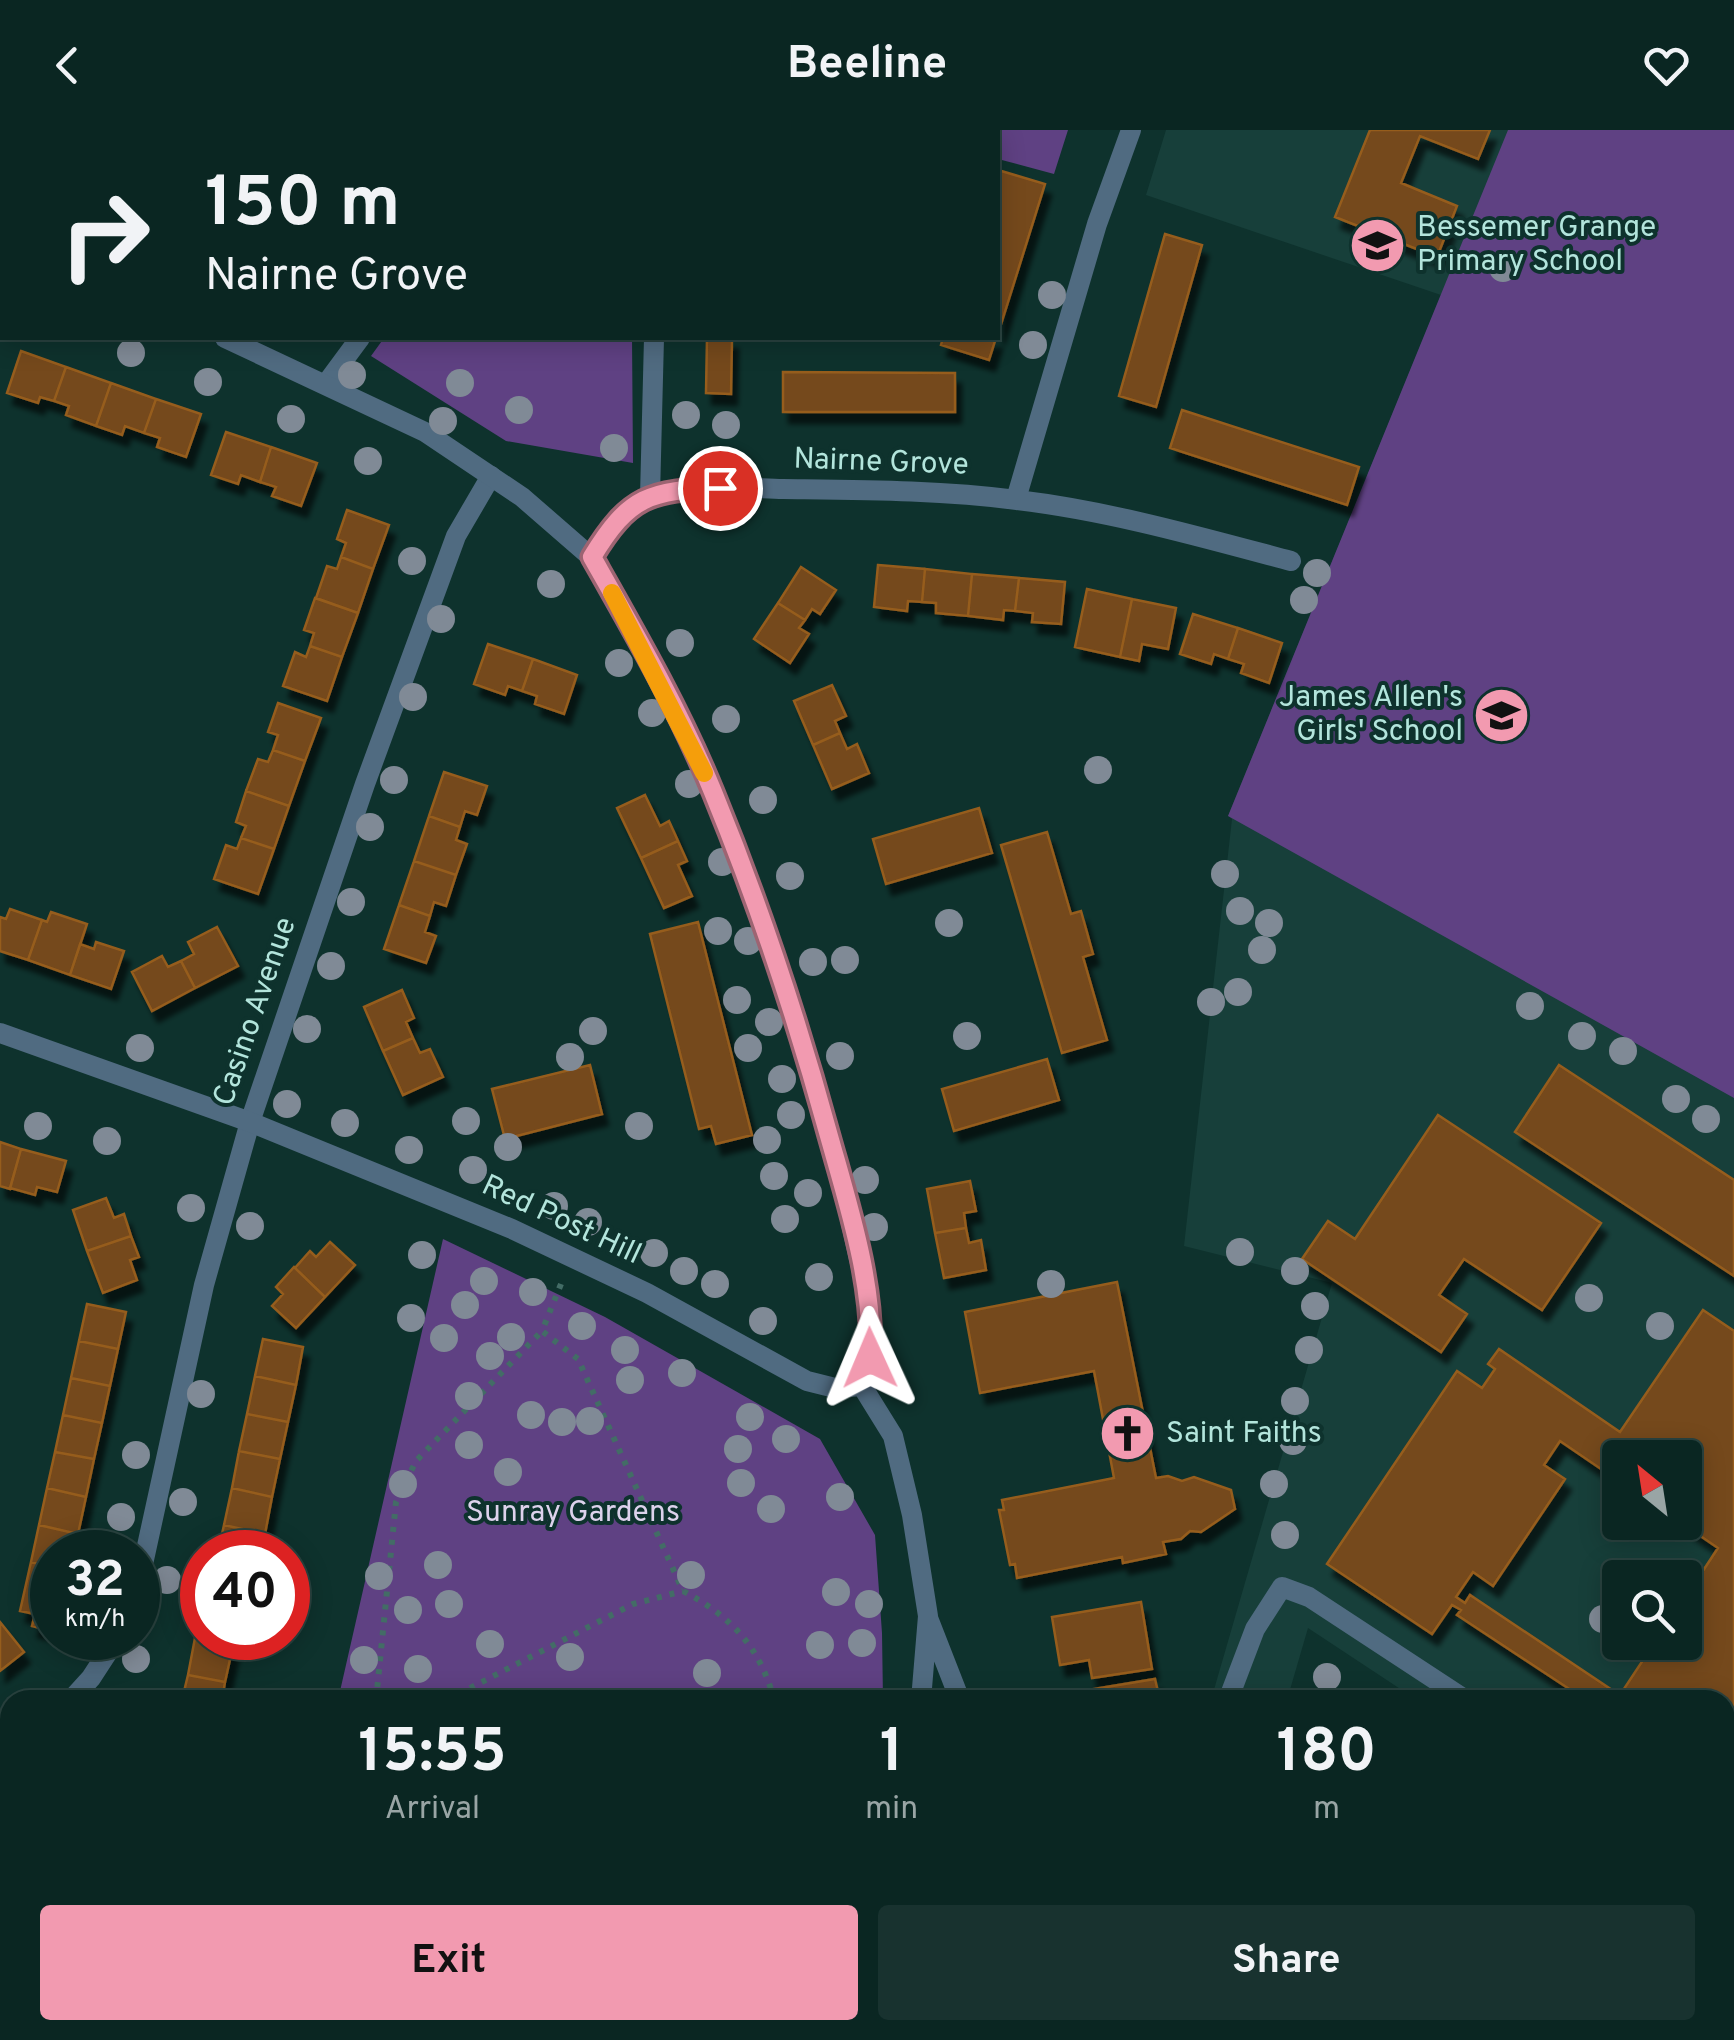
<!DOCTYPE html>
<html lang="en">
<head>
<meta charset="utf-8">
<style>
  body { margin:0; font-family:Overpass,sans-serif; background:#18322f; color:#f1f3f6; height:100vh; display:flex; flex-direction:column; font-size:38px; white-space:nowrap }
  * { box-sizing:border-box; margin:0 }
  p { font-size:32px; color:#99a5a5 }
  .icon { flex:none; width:55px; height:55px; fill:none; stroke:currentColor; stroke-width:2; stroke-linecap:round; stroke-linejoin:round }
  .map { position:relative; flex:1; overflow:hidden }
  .drawer { position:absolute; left:0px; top:1560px; width:1735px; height:350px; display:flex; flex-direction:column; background:#0a2622; border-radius:30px 30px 0 0; box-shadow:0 5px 25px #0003,0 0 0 2px #2a4340 }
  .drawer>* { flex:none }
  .top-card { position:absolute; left:0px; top:0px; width:1000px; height:210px; box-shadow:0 5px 25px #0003,0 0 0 2px #2a4340; background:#0a2622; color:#f1f3f6; overflow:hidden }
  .needle { width:65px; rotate:330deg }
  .buttons { position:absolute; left:1602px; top:1310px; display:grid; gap:20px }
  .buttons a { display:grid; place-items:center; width:100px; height:100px; border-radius:10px; background:#0a2622; box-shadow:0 5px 25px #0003,0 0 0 2px #2a4340; font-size:50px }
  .speed { position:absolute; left:30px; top:1400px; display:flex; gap:20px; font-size:50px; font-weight:700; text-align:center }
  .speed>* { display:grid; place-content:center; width:130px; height:130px; border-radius:50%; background:#0a2622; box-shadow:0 5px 25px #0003,0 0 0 2px #2a4340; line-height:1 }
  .speed small { font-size:25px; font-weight:400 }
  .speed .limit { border:15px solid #d22; background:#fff; color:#111 }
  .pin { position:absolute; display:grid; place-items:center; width:85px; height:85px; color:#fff; margin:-42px; border:5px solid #fff; border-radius:50%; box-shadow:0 2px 10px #0007 }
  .me { position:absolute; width:110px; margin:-55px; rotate:359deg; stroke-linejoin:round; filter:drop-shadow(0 0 8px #0008) }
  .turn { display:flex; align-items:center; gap:35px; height:210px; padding:0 40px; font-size:45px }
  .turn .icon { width:130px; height:130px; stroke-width:2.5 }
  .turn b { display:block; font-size:70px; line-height:85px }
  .eta { display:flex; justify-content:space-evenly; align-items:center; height:170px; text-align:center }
  .eta b { font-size:60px; font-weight:700; line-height:70px }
  .button { display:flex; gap:20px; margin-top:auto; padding:20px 40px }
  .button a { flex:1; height:115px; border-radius:10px; background:#f29ab0; color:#111; font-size:40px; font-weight:700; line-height:115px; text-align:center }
  .button a+a { background:#18322f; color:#f1f3f6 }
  header { display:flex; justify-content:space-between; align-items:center; height:130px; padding:0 40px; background:#0a2622; font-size:45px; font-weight:700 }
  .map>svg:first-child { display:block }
</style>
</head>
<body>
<header><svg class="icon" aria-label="back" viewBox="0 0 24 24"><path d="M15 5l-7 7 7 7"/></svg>Beeline<svg class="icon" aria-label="heart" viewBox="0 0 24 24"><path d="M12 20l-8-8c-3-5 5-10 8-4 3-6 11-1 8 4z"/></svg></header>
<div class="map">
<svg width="1734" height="1910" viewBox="0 0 1734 1910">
  <defs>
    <filter id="shadow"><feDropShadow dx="6" dy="11" stdDeviation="2.5" flood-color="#0009"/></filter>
  </defs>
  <rect width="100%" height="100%" fill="#0e322d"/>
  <path fill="#173f3a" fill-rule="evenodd" d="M1166,0H1734V1783L1725,1777V1570H1417L1308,1498L1287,1570H1211L1332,1153L1184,1116L1232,689L1228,686L1441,165L1146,65ZM1620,1328H1685V1392H1620ZM1620,1448H1685V1512H1620Z"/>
  <path fill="#5f4183" d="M712,0H1068L1054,44L998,29V2H712Z
    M1508,0H1734V968L1228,686Z
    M384,208H632L633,333L506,311L371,226Z
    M443,1109L605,1187L820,1309L875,1405L882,1503L883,1570H338Z
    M10,1660V1854L0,1859V1663Z
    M262,1900H822L816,1910H260Z"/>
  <path fill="#2a645c" d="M508,1900H719L718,1910H499Z"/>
  <path fill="#74481a" stroke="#965d1f" stroke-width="2.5" fill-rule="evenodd" filter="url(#shadow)" d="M1370,0H1490L1478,29L1420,6L1401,53L1457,76L1437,127L1335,87Z
    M998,40L1045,54L998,204Z
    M1165,104L1202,115L1156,277L1119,266Z
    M707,208H732L731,264L706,263Z
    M943,208H996L989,230L941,215Z
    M21,221L66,237L54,271L40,267L38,273L7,263Z
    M66,237L111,253L96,296L66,285L69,276L54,271Z
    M783,242L955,243V282H783Z
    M111,253L156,269L144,303L125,296L122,305L96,296Z
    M156,269L201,284L186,327L157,317L160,308L144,303Z
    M1182,280L1359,337L1347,375L1170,318Z
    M226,302L271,317L260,352L241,345L238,354L211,345Z
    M271,317L317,333L301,376L272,366L276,357L260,352Z
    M347,380L389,395L373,439L341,427L346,413L337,409Z
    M341,427L373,439L358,483L316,468L327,436L337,439Z
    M878,435L925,439L922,472L908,471L907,481L874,477Z
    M801,437L836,460L820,484L812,479L805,490L778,473Z
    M925,439L972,444L968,486L936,483V473L922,472Z
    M972,444L1019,448L1015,481L1004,480L1003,490L968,486Z
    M1019,448L1065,452L1061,494L1032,492L1033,483L1015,481Z
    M1087,459L1132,469L1120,527L1075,517Z
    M315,468L358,483L342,527L310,516L314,503L304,500Z
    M1132,469L1176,478L1168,519L1142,514L1139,531L1120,527Z
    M778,473L805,490L799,498L809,504L790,533L754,509Z
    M1193,484L1238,498L1228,529L1214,524L1211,534L1180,524Z
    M1238,498L1282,513L1269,553L1241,543L1244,534L1228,529Z
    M488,514L533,529L522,561L508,556L505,565L474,554Z
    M310,516L342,527L327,571L283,556L295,522L306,527Z
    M533,529L577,545L564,584L535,574L537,566L522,561Z
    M832,555L846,586L835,591L840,603L813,615L794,571Z
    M278,573L321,588L305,631L273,620L278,605L268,602Z
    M840,603L847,619L857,614L869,643L832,659L813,615Z
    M273,620L305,631L289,676L246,661L258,629L268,632Z
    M444,642L487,656L477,685L465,681L460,697L429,686Z
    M246,661L289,676L274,719L241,708L246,696L236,692Z
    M645,665L660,696L669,691L678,711L641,728L617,678Z
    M979,678L992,723L886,754L873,709Z
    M429,686L460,697L456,710L467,714L456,745L414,731Z
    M1047,702L1071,784L1081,781L1093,824L1083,827L1107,910L1062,923L1001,715Z
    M241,708L274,719L258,764L214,749L226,715L237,719Z
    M678,711L687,731L678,735L692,766L664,778L641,728Z
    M414,731L456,745L446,776L434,772L430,786L399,775Z
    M399,775L430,786L425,802L436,806L426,833L384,819Z
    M10,779L42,790L28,830L0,821V787L6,789Z
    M51,782L87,794L70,845L28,830L42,790L47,792Z
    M698,792L752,1005L716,1014L711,996L699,999L650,804Z
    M217,797L238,836L195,858L181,831L194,824L188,812Z
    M96,812L124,821L111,859L70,845L80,814L94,819Z
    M162,826L168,837L181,831L195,858L152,881L132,842Z
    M402,860L414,888L406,892L413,908L383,921L364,877Z
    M413,908L420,923L430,919L443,947L403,965L383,921Z
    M1047,929L1059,970L954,1001L942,959Z
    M590,935L602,984L505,1009L492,959Z
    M1559,935L1734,1050V1146L1515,1002Z
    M1438,985L1601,1093L1542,1180L1464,1129L1439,1165L1467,1184L1441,1222L1302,1129L1328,1091L1355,1109Z
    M0,1012L21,1019L10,1059L0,1056Z
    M21,1019L66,1031L57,1062L37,1057L35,1065L10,1058Z
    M970,1051L976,1081L964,1083L966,1098L935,1103L927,1059Z
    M106,1068L114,1088L124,1084L131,1106L87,1121L73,1080Z
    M966,1098L969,1113L981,1110L986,1140L944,1148L935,1103Z
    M131,1106L139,1127L130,1130L137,1150L103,1163L87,1121Z
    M330,1112L355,1135L325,1167L295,1138L310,1121L316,1127Z
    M294,1137L325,1167L296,1198L272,1176L283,1164L276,1157Z
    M1117,1152L1156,1348L1168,1346L1182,1351L1194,1347L1231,1360L1235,1379L1201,1402L1190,1401L1181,1409L1163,1412L1166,1424L1123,1433L1122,1427L1017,1448L1015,1434L1010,1435L999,1380H1004L1002,1370L1114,1348L1094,1241L980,1263L965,1182Z
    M87,1174L126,1182L118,1219L79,1211Z
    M1703,1180L1734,1201V1703L1725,1697V1570H1586L1457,1485L1461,1480L1452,1475L1432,1504L1327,1434L1457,1241L1482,1258L1495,1239L1488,1234L1499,1219L1620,1302ZM1560,1311L1620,1352V1328H1685V1392H1680L1718,1418L1685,1468V1512H1655L1618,1568L1613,1564L1615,1562L1470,1465L1465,1473L1456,1467L1473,1442L1493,1456L1565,1349L1544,1335Z
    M263,1209L303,1217L296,1255L255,1246Z
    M79,1211L118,1219L110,1256L71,1248Z
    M255,1246L296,1255L288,1292L247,1284Z
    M71,1248L110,1256L102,1293L63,1285Z
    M247,1284L288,1292L280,1329L239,1321Z
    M63,1285L102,1293L94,1329L55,1322Z
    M239,1321L280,1329L272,1367L232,1358Z
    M55,1322L94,1329L86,1367L47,1358Z
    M47,1358L86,1367L78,1404L39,1395Z
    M232,1358L272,1367L265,1404L224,1395Z
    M39,1395L78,1404L74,1422H52V1437L31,1432Z
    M224,1395L265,1404L261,1422H218Z
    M31,1432L52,1437V1501L32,1496L35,1484L20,1481Z
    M1141,1472L1152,1539L1092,1548L1089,1530L1060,1535L1052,1487Z
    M0,1492L24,1522L0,1541Z
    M202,1498V1508H243L241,1516L200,1508Z
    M195,1508L233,1516L225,1552L188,1545Z
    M188,1545L225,1552L222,1570H182Z
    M1155,1549L1160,1570H1054L1052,1566Z
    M29,1900H59L64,1910H7Z
    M59,1900H123L100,1910H64Z
    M1363,1900H1418L1410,1910H1367L1360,1905Z
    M1429,1900H1468L1478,1907L1476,1910H1422Z"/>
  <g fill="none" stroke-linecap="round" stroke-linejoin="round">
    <path stroke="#436c66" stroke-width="6" stroke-dasharray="5 8" stroke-linecap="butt" d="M561,1154L542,1201L578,1229L683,1461C730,1486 760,1516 774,1570
      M376,1570L396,1372L416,1331L542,1201
      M447,1570L633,1474L683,1461
      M306,1910V1900
      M743,1910L750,1900"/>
    <path stroke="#506b81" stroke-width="20" d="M1228,1570L1255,1499L1282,1457L1309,1467L1466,1570
      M1725,1739L1734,1745"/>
    <path stroke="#506b81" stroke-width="20" d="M508,2H513
      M326,254L360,208
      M650,366L654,208
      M1016,369L1097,94L1131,0
      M591,427C606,403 620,379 647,367C682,352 744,358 783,359C861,360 940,360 1017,370C1110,381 1201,407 1291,431
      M138,1457L204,1155L250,992L365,654L456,406L491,346
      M71,1570L91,1548L117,1508
      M0,1624L10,1619
      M0,1871L10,1867
      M1000,1900L1002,1910
      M848,1910L854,1900"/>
    <path stroke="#506b81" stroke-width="20" d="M0,113L2,114
      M225,208L425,302L522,367L591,427L639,510L712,659L771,815L839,1041L867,1164L872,1203L870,1228L862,1256
      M0,903L250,992L512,1099L647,1163L807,1251L835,1258L862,1256
      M862,1256L893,1306L912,1385L928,1486L921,1570
      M928,1488L960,1570
      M1188,1900L1202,1910"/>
  </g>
  <g fill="#808a96">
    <circle cx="1503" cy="138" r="14"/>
    <circle cx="1052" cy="165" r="14"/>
    <circle cx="1033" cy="215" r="14"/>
    <circle cx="131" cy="223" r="14"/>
    <circle cx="352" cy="245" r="14"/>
    <circle cx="208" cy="252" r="14"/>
    <circle cx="460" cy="253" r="14"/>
    <circle cx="519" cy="280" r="14"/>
    <circle cx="686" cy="285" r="14"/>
    <circle cx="291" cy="289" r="14"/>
    <circle cx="443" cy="291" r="14"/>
    <circle cx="726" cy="295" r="14"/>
    <circle cx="614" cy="318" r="14"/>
    <circle cx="368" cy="331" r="14"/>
    <circle cx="412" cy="431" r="14"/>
    <circle cx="1317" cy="443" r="14"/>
    <circle cx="551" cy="454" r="14"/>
    <circle cx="1304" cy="470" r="14"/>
    <circle cx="441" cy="489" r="14"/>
    <circle cx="680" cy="513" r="14"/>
    <circle cx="619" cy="533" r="14"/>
    <circle cx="413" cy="567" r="14"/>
    <circle cx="652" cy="583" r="14"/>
    <circle cx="726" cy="589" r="14"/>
    <circle cx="1098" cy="640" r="14"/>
    <circle cx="394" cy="650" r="14"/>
    <circle cx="689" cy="654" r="14"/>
    <circle cx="763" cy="670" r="14"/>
    <circle cx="370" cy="697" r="14"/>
    <circle cx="722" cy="732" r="14"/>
    <circle cx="1225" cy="744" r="14"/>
    <circle cx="790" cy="746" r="14"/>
    <circle cx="351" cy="772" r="14"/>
    <circle cx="1240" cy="781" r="14"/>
    <circle cx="949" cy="793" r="14"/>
    <circle cx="1269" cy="793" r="14"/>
    <circle cx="718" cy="801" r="14"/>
    <circle cx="748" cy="811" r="14"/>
    <circle cx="1262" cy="820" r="14"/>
    <circle cx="845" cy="830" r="14"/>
    <circle cx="813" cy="832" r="14"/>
    <circle cx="331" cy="836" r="14"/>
    <circle cx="1238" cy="862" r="14"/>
    <circle cx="737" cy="870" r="14"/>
    <circle cx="1211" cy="872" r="14"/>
    <circle cx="1530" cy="876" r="14"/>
    <circle cx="769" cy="892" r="14"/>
    <circle cx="307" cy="899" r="14"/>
    <circle cx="593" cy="901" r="14"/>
    <circle cx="967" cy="906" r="14"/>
    <circle cx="1582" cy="906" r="14"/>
    <circle cx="140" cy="918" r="14"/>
    <circle cx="748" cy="918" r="14"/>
    <circle cx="1623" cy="921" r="14"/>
    <circle cx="840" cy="926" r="14"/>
    <circle cx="570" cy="927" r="14"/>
    <circle cx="782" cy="949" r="14"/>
    <circle cx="1676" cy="969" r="14"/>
    <circle cx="287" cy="974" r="14"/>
    <circle cx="791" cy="985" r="14"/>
    <circle cx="1706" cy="989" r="14"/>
    <circle cx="466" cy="991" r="14"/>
    <circle cx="345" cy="993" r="14"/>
    <circle cx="38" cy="996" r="14"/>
    <circle cx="639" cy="996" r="14"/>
    <circle cx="767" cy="1010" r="14"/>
    <circle cx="107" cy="1011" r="14"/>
    <circle cx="508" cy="1017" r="14"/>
    <circle cx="409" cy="1020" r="14"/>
    <circle cx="473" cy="1040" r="14"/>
    <circle cx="774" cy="1046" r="14"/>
    <circle cx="865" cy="1050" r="14"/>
    <circle cx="808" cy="1063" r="14"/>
    <circle cx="554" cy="1076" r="14"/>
    <circle cx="191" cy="1078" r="14"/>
    <circle cx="785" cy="1089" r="14"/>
    <circle cx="588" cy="1092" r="14"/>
    <circle cx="250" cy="1096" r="14"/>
    <circle cx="874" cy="1097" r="14"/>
    <circle cx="1240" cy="1122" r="14"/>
    <circle cx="654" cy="1123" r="14"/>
    <circle cx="422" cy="1125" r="14"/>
    <circle cx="684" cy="1141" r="14"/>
    <circle cx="1295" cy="1141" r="14"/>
    <circle cx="819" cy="1147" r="14"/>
    <circle cx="484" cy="1151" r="14"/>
    <circle cx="715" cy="1154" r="14"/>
    <circle cx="1051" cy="1154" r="14"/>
    <circle cx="533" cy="1162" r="14"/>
    <circle cx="1589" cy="1168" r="14"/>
    <circle cx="465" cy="1175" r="14"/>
    <circle cx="1315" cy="1176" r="14"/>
    <circle cx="411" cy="1188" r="14"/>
    <circle cx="763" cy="1191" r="14"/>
    <circle cx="582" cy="1196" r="14"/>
    <circle cx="1660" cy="1196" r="14"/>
    <circle cx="511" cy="1207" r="14"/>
    <circle cx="444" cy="1208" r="14"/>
    <circle cx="625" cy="1220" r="14"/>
    <circle cx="1309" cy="1220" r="14"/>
    <circle cx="490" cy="1226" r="14"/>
    <circle cx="682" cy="1243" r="14"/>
    <circle cx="630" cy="1250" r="14"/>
    <circle cx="201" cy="1264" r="14"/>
    <circle cx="469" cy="1266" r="14"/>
    <circle cx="1295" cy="1271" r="14"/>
    <circle cx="531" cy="1285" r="14"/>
    <circle cx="750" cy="1287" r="14"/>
    <circle cx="590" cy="1291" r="14"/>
    <circle cx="562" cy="1292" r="14"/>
    <circle cx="786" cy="1309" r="14"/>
    <circle cx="1293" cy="1311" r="14"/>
    <circle cx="469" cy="1315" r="14"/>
    <circle cx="738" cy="1319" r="14"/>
    <circle cx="136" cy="1325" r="14"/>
    <circle cx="508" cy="1342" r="14"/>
    <circle cx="741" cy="1353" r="14"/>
    <circle cx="403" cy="1354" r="14"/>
    <circle cx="1274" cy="1354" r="14"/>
    <circle cx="840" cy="1367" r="14"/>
    <circle cx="183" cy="1372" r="14"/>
    <circle cx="771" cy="1379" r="14"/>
    <circle cx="121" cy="1387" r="14"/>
    <circle cx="1285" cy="1405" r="14"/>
    <circle cx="438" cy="1435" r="14"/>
    <circle cx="691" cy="1445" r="14"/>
    <circle cx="379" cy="1446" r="14"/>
    <circle cx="167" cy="1450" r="14"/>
    <circle cx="836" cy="1462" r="14"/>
    <circle cx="449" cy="1474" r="14"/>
    <circle cx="869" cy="1474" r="14"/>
    <circle cx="408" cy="1480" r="14"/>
    <circle cx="1603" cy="1489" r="14"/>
    <circle cx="862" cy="1513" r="14"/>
    <circle cx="490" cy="1514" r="14"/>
    <circle cx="820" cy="1515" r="14"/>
    <circle cx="570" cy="1527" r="14"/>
    <circle cx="136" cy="1529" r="14"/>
    <circle cx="364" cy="1530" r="14"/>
    <circle cx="418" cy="1539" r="14"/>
    <circle cx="707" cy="1543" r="14"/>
    <circle cx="1327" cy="1547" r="14"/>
  </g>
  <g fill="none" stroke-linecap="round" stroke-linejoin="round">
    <defs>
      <path id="route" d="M720,358C650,360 629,366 592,427C635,503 680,581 713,662C759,774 797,889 829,1006C848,1074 875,1157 870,1228"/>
    </defs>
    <use href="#route" stroke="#9d6472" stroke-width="25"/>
    <use href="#route" stroke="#f29ab0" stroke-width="18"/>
    <path stroke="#f59e0b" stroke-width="18" d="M612,463L704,643"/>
  </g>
  <defs>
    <symbol id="school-disc" viewBox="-11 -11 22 22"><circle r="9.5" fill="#f29ab0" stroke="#0e322d"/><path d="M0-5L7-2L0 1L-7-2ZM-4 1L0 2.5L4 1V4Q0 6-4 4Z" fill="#111"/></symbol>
    <symbol id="church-disc" viewBox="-11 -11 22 22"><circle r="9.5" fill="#f29ab0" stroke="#0e322d"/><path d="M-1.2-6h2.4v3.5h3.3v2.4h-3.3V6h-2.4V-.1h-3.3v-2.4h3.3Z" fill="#111"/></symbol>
  </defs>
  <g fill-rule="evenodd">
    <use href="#school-disc" x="1346" y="84" width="63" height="63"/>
    <use href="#school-disc" x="1470" y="554" width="63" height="63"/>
    <use href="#church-disc" x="1096" y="1272" width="63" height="63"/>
  </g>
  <g text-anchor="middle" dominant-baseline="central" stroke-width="8" stroke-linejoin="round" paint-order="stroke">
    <g font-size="30" fill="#b3e5dc" stroke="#0e322d" text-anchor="start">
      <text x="1417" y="98">Bessemer Grange<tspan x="1417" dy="34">Primary School</tspan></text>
      <text x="1463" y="568" text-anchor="end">James Allen's<tspan x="1463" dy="34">Girls' School</tspan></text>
      <text x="1166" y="1304">Saint Faiths</text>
    </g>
    <g font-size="30" fill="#b3e5dc" stroke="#0e322d">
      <text transform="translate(881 333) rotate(2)">Nairne Grove</text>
      <text transform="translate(256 882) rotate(-71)">Casino Avenue</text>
      <text transform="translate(561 1091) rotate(25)">Red Post Hill</text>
    </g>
    <g font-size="30" fill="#ddd2ec" stroke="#0e322d">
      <text x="573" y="1383">Sunray Gardens</text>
    </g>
  </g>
</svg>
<div class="buttons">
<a><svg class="needle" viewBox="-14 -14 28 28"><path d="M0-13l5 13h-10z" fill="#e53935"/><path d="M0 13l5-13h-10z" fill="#99a5a5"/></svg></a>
<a><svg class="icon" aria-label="search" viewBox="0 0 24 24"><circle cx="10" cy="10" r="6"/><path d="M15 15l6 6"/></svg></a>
</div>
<div class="speed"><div>32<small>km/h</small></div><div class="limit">40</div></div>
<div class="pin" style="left:720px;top:358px;background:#d93025"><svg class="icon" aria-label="arrive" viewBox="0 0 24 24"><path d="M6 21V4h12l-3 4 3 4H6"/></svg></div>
<svg class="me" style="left:870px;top:1228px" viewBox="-20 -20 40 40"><path d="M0-17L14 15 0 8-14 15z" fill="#f29ab0" stroke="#fff" stroke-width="4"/></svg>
<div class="top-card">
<div class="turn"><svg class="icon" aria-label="right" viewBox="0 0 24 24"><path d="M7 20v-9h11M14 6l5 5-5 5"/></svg><div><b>150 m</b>Nairne Grove</div></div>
</div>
<section class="drawer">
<div class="eta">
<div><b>15:55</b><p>Arrival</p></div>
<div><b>1</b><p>min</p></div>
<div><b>180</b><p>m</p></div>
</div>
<div class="button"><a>Exit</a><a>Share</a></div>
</section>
</div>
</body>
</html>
